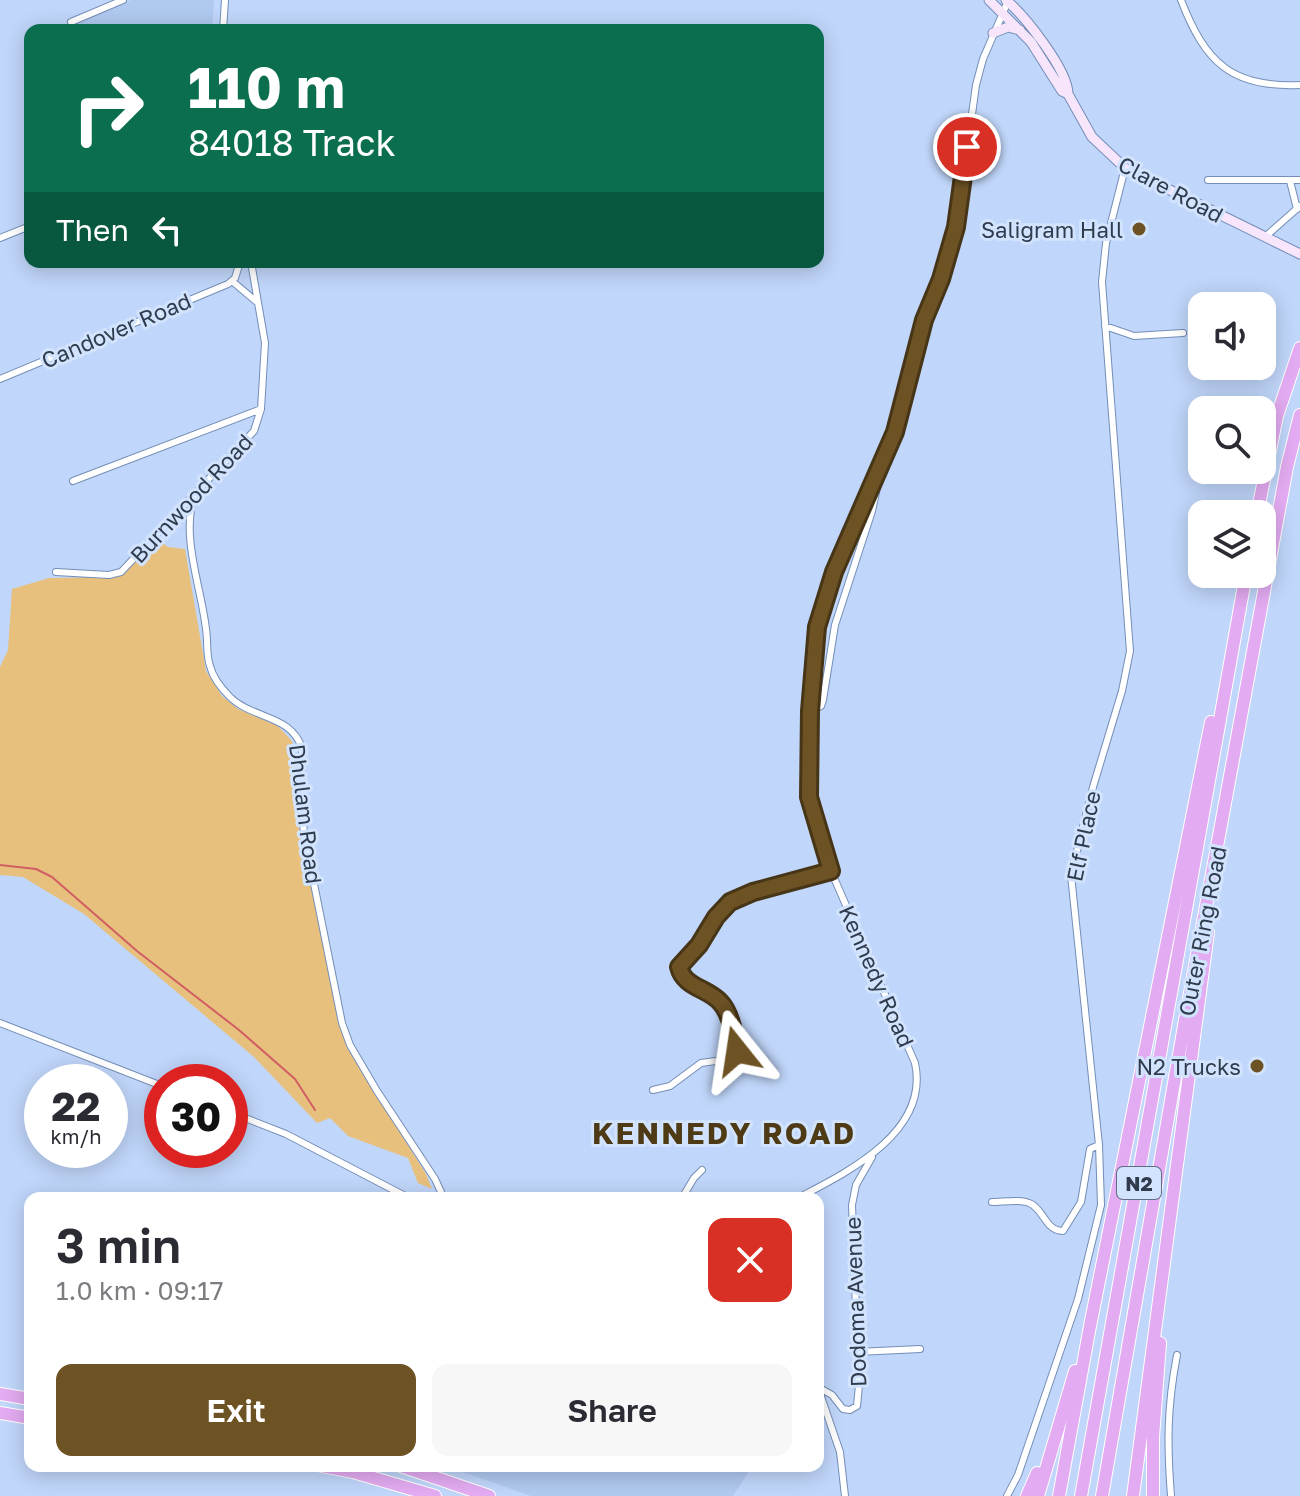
<!DOCTYPE html>
<html lang="en">
<head>
<meta charset="utf-8">
<style>
  body { margin:0; font-family:"Golos Text",sans-serif; background:#f7f7f7; color:#2b2b33; height:100vh; display:flex; flex-direction:column; font-size:30px; white-space:nowrap }
  * { box-sizing:border-box; margin:0 }
  p { font-size:26px; color:#7c7c81 }
  .icon { flex:none; width:44px; height:44px; fill:none; stroke:currentColor; stroke-width:2; stroke-linecap:round; stroke-linejoin:round }
  .map { position:relative; flex:1; overflow:hidden }
  .drawer { position:absolute; left:24px; top:1192px; width:800px; height:280px; display:flex; flex-direction:column; background:#fff; border-radius:16px; box-shadow:0 4px 20px #0003 }
  .drawer>* { flex:none }
  .hud { position:absolute; left:24px; top:24px; width:800px; height:244px; border-radius:16px; box-shadow:0 4px 20px #0003; background:#0b6e4f; color:#fff; overflow:hidden }
  .controls { position:absolute; left:1188px; top:292px; display:grid; gap:16px }
  .controls a { display:grid; place-items:center; width:88px; height:88px; border-radius:16px; background:#fff; box-shadow:0 4px 20px #0003; font-size:40px }
  .speed { position:absolute; left:24px; top:1064px; display:flex; gap:16px; font-size:40px; font-weight:700; text-align:center }
  .speed>* { display:grid; place-content:center; width:104px; height:104px; border-radius:50%; background:#fff; box-shadow:0 4px 20px #0003; line-height:1 }
  .speed small { font-size:20px; font-weight:400 }
  .speed .limit { border:12px solid #d22; background:#fff; color:#111 }
  .pin { position:absolute; display:grid; place-items:center; width:68px; height:68px; color:#fff; margin:-34px; border:4px solid #fff; border-radius:50%; box-shadow:0 2px 8px #0007 }
  .me { position:absolute; width:88px; margin:-44px; rotate:345deg; stroke-linejoin:round; filter:drop-shadow(0 0 6px #0008) }
  .turn { display:flex; align-items:center; gap:28px; height:168px; padding:0 32px; font-size:36px }
  .turn .icon { width:104px; height:104px; stroke-width:2.5 }
  .turn b { display:block; font-size:56px; line-height:68px }
  .then { display:flex; align-items:center; height:76px; padding:0 32px; background:#0003; gap:16px; font-size:30px }
  .round { display:grid; place-items:center; flex:none; width:84px; height:84px; border-radius:16px; background:#f7f7f7 }
  .head { display:flex; align-items:center; justify-content:space-between; height:136px; padding:0 32px }
  h1 { font-size:48px; font-weight:600; line-height:60px }
  .button { display:flex; gap:16px; margin-top:auto; padding:16px 32px }
  .button a { flex:1; height:92px; border-radius:16px; background:#6d5224; color:#fff; font-size:32px; font-weight:600; line-height:92px; text-align:center }
  .button a+a { background:#f7f7f7; color:#2b2b33 }
  .map>svg:first-child { display:block }
</style>
</head>
<body>
<div class="map">
<svg width="1300" height="1496" viewBox="0 0 1300 1496">
  <rect width="100%" height="100%" fill="#c0d6fa"/>
  <path fill="#b0c9f0" d="M131,0H214L212,30H60Z
    M446,1466H744L749,1471L733,1496H531Z"/>
  <path fill="#e8c07d" d="M159,540L168,547L185,549L206,671L222,696L238,709L278,726L292,741L295,757L294,804L338,1020L348,1049L426,1174L432,1189L418,1183L408,1158L348,1136L330,1118L317,1123L254,1057L84,914L23,877L0,875V667L8,650L12,589L49,578L114,577L123,573Z"/>
  <g fill="none" stroke-linecap="round" stroke-linejoin="round">
    <path stroke="#d05e63" stroke-width="2" d="M0,865L36,869L52,877L137,951L239,1030L295,1079L315,1110"/>
    <defs>
      <path id="street" d="M1181,0C1205,62 1231,88 1300,85
        M71,22L123,0
        M223,30L225,0
        M1208,180H1300
        M1290,181L1297,209
        M1265,237L1300,206
        M0,238L30,226
        M232,281L258,303
        M1105,326L1134,336L1183,333
        M0,379L228,284L235,278L240,262
        M73,481L261,409
        M194,496C181,538 201,586 206,629C208,641 206,655 210,666C213,678 222,689 230,697C252,719 293,715 302,749L301,810L305,839L342,1023L350,1045L377,1091L435,1179L441,1192L440,1198
        M56,572L109,575L121,572L254,431L261,409L265,343L251,262
        M810,711L821,706L823,700L835,625L872,511L880,474
        M0,1023L162,1086
        M653,1090L670,1086L701,1063L731,1059L736,1054C736,1039 732,1011 719,1000C705,989 689,986 679,970C681,958 690,956 698,947C707,937 711,921 721,911C744,886 799,880 831,871
        M230,1112L286,1134L409,1198
        M682,1198L694,1178L702,1170
        M798,1198C848,1172 930,1132 915,1063L831,871L815,824L809,797L808,758L815,651L822,608L834,572L888,450L924,320L951,248L959,209L976,85L983,59L1008,1
        M992,1202C1004,1202 1023,1198 1033,1205C1045,1214 1047,1231 1063,1231L1081,1202L1090,1149L1099,1145
        M857,1352L920,1349
        M818,1387L832,1395L843,1409L850,1410L857,1406L859,1385L852,1205L856,1185L872,1157
        M818,1388L840,1452L845,1496
        M1007,1496L1018,1475L1078,1299L1101,1205L1099,1145L1071,875L1093,787L1122,691L1130,651L1102,282L1106,243L1125,168
        M1171,1496C1167,1444 1167,1407 1177,1355"/>
      <path id="secondary" d="M989,0L1031,42L1062,91L1068,94L1092,137L1125,168L1300,254
        M1006,0C1025,16 1068,70 1068,94
        M993,33L1008,27L1020,30"/>
      <path id="highway" d="M1257,514L1277,416L1300,348
        M0,1394L30,1399
        M0,1413L30,1418
        M322,1466L353,1472L435,1496
        M401,1466L489,1496
        M1027,1496L1037,1473
        M1038,1496L1075,1371
        M1059,1496L1090,1326L1211,722
        M1081,1496L1246,574
        M1102,1496L1185,1020L1287,467L1300,415
        M1133,1496L1208,932
        M1153,1496V1437L1160,1343"/>
    </defs>
    <use href="#street" stroke="#748eb7" stroke-width="8"/>
    <use href="#secondary" stroke="#748eb7" stroke-width="11"/>
    <use href="#highway" stroke="#fff" stroke-width="14"/>
    <use href="#street" stroke="#fff" stroke-width="6"/>
    <use href="#secondary" stroke="#f7e6fb" stroke-width="9"/>
    <use href="#highway" stroke="#e3abf1" stroke-width="12"/>
  </g>
  <g fill="none" stroke-linecap="round" stroke-linejoin="round">
    <defs>
      <path id="route" d="M737,1051C735,1037 731,1014 721,1003C709,988 684,988 679,967L699,945L716,917L730,902L753,892L831,871L809,797L810,711L817,627L834,572L895,432L924,320L941,279L956,227L967,147"/>
    </defs>
    <use href="#route" stroke="#473517" stroke-width="20"/>
    <use href="#route" stroke="#6d5224" stroke-width="14"/>
  </g>
  <g fill="#6d5224" stroke="#d2e3fe" stroke-width="3">
    <circle cx="1139" cy="229" r="8"/>
    <circle cx="1257" cy="1066" r="8"/>
  </g>
  <g text-anchor="middle" dominant-baseline="central" stroke-width="6" stroke-linejoin="round" paint-order="stroke">
    <rect fill="#d2e3fe" stroke="#616e82" stroke-width="2" x="1117" y="1167" width="44" height="32" rx="6"/>
    <g font-size="20" font-weight="bold" fill="#303c4d">
      <text x="1139" y="1183">N2</text>
    </g>
    <g font-size="22" fill="#303c4d" stroke="#d2e3fe">
      <text transform="translate(1171 189) rotate(28)">Clare Road</text>
      <text transform="translate(116 330) rotate(-23)">Candover Road</text>
      <text transform="translate(191 498) rotate(-47)">Burnwood Road</text>
      <text transform="translate(306 814) rotate(83)">Dhulam Road</text>
      <text transform="translate(1083 836) rotate(-78)">Elf Place</text>
      <text transform="translate(1202 931) rotate(-79)">Outer Ring Road</text>
      <text transform="translate(877 976) rotate(66)">Kennedy Road</text>
      <text transform="translate(855 1302) rotate(-92)">Dodoma Avenue</text>
    </g>
    <g font-size="22" fill="#303c4d" stroke="#d2e3fe" text-anchor="end">
      <text x="1123" y="229">Saligram Hall</text>
      <text x="1241" y="1066">N2 Trucks</text>
    </g>
    <g font-size="30" font-weight="bold" letter-spacing="2" fill="#4e3a15" stroke="#d2e3fe">
      <text x="724" y="1133">KENNEDY ROAD</text>
    </g>
  </g>
</svg>
<div class="controls">
<a><svg class="icon" aria-label="sound" viewBox="0 0 24 24"><path d="M4 9h4l5-4v14l-5-4H4zM17 9q2 3 0 6"/></svg></a>
<a><svg class="icon" aria-label="search" viewBox="0 0 24 24"><circle cx="10" cy="10" r="6"/><path d="M15 15l6 6"/></svg></a>
<a><svg class="icon" aria-label="layers" viewBox="0 0 24 24"><path d="M12 4l9 5-9 5-9-5zM3 14l9 5 9-5"/></svg></a>
</div>
<div class="speed"><div>22<small>km/h</small></div><div class="limit">30</div></div>
<div class="pin" style="left:967px;top:147px;background:#d93025"><svg class="icon" aria-label="arrive" viewBox="0 0 24 24"><path d="M6 21V4h12l-3 4 3 4H6"/></svg></div>
<svg class="me" style="left:737px;top:1051px" viewBox="-20 -20 40 40"><path d="M0-17L14 15 0 8-14 15z" fill="#6d5224" stroke="#fff" stroke-width="4"/></svg>
<div class="hud">
<div class="turn"><svg class="icon" aria-label="right" viewBox="0 0 24 24"><path d="M7 20v-9h11M14 6l5 5-5 5"/></svg><div><b>110 m</b>84018 Track</div></div>
<div class="then">Then<svg class="icon" aria-label="left" viewBox="0 0 24 24"><path d="M17 20v-9H6M10 6l-5 5 5 5"/></svg></div>
</div>
<section class="drawer">
<div class="head"><div><h1>3 min</h1><p>1.0 km · 09:17</p></div><a class="round" style="background:#d93025;color:#fff"><svg class="icon" aria-label="close" viewBox="0 0 24 24"><path d="M6 6l12 12M18 6L6 18"/></svg></a></div>
<div class="button"><a>Exit</a><a>Share</a></div>
</section>
</div>
</body>
</html>
